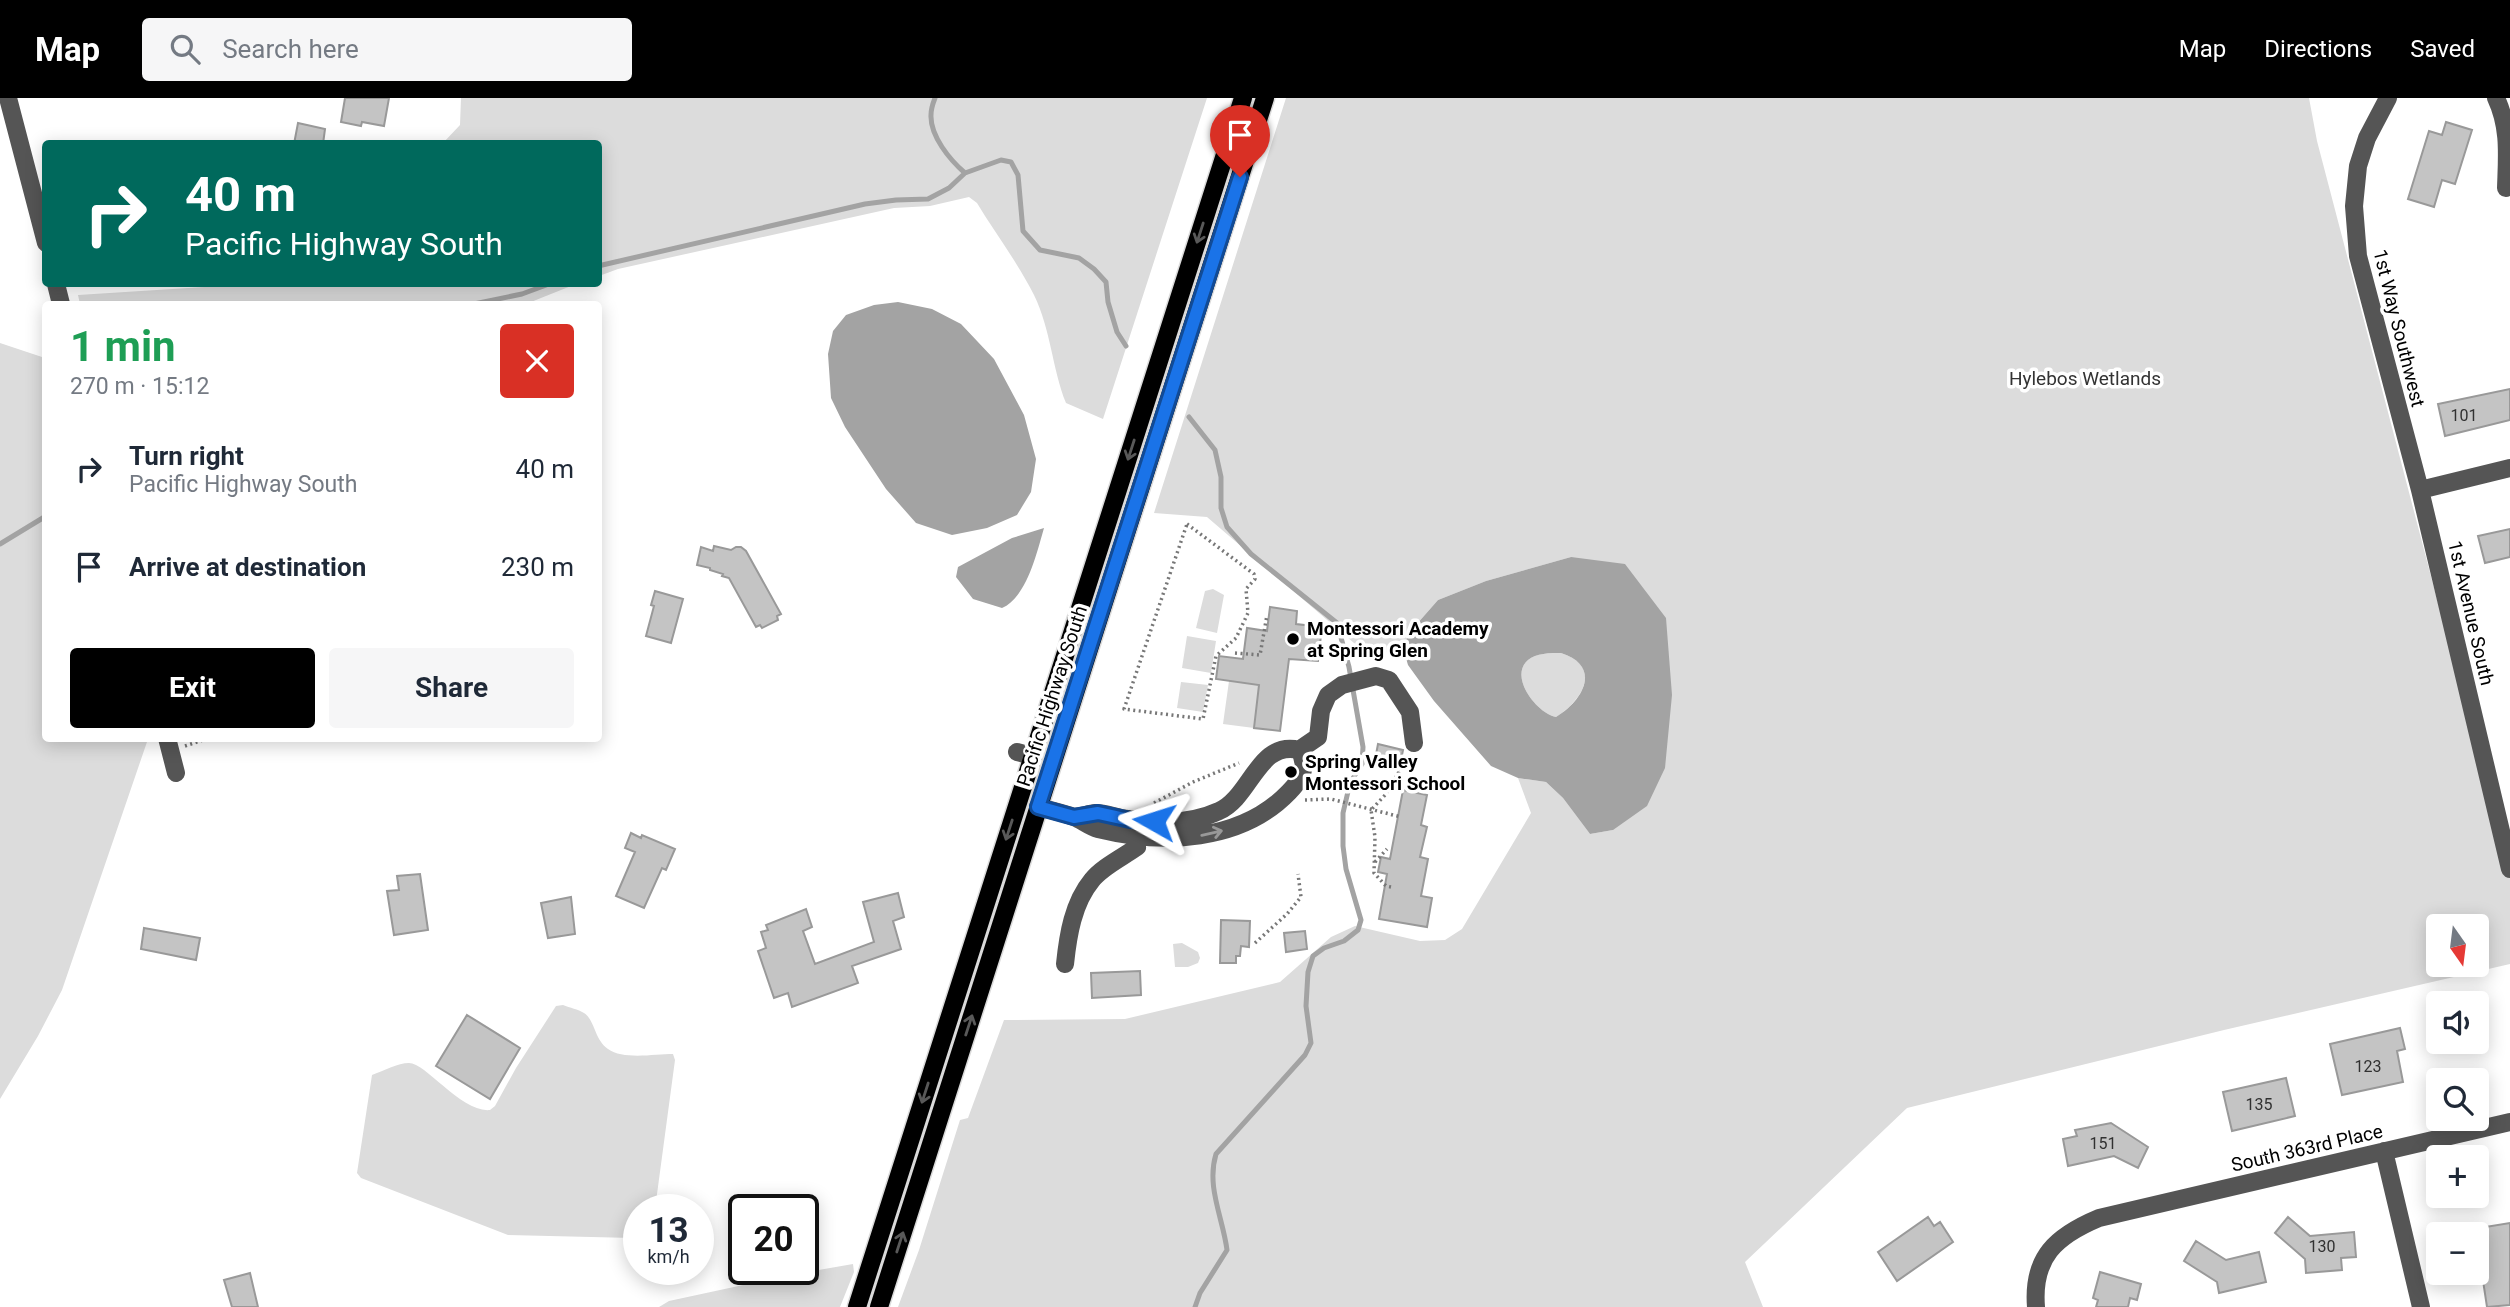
<!DOCTYPE html>
<html lang="en">
<head>
<meta charset="utf-8">
<style>
  body { margin:0; font-family:Roboto,sans-serif; background:#f6f6f7; color:#1f2937; height:100vh; display:flex; flex-direction:column; font-size:26px; white-space:nowrap }
  * { box-sizing:border-box; margin:0 }
  p { font-size:23px; color:#747a83 }
  .icon { flex:none; width:38px; height:38px; fill:none; stroke:currentColor; stroke-width:2; stroke-linecap:round; stroke-linejoin:round }
  .map { position:relative; flex:1; overflow:hidden }
  .panel { position:absolute; left:42px; top:203px; width:560px; height:441px; display:flex; flex-direction:column; background:#fff; border-radius:7px; box-shadow:0 4px 18px #0003 }
  .panel>* { flex:none }
  .banner { position:absolute; left:42px; top:42px; width:560px; height:147px; border-radius:7px; box-shadow:0 4px 18px #0003; background:#00695c; color:#fff; overflow:hidden }
  .needle { width:46px; rotate:166deg }
  .tools { position:absolute; left:2426px; top:816px; display:grid; gap:14px }
  .tools a { display:grid; place-items:center; width:63px; height:63px; border-radius:7px; background:#fff; box-shadow:0 4px 18px #0003; font-size:35px }
  .speed { position:absolute; left:623px; top:1096px; display:flex; gap:14px; font-size:35px; font-weight:700; text-align:center }
  .speed>* { display:grid; place-content:center; width:91px; height:91px; border-radius:50%; background:#fff; box-shadow:0 4px 18px #0003; line-height:1 }
  .speed small { font-size:18px; font-weight:400 }
  .speed .limit { border:4px solid #111; border-radius:10px; background:#fff; color:#111 }
  .pin { position:absolute; display:grid; place-items:center; width:60px; height:60px; color:#fff; margin:-72px -30px; border-radius:50% 50% 50% 0; rotate:-45deg; box-shadow:0 0 7px #0007 }
  .pin .icon { rotate:45deg }
  .me { position:absolute; width:77px; margin:-38px; rotate:276deg; stroke-linejoin:round; filter:drop-shadow(0 0 5px #0008) }
  .turn { display:flex; align-items:center; gap:24px; height:147px; padding:0 28px; font-size:32px }
  .turn .icon { width:91px; height:91px; stroke-width:2.5 }
  .turn b { display:block; font-size:49px; line-height:60px }
  .round { display:grid; place-items:center; flex:none; width:74px; height:74px; border-radius:7px; background:#f6f6f7 }
  .head { display:flex; align-items:center; justify-content:space-between; height:119px; padding:0 28px }
  h1 { font-size:42px; font-weight:700; line-height:52px; color:#1e9e55 }
  .cta { display:flex; gap:14px; margin-top:auto; padding:14px 28px }
  .cta a { flex:1; height:80px; border-radius:7px; background:#000; color:#fff; font-size:28px; font-weight:700; line-height:80px; text-align:center }
  .cta a+a { background:#f6f6f7; color:#1f2937 }
  ul { padding:0; list-style:none }
  li { display:flex; align-items:center; gap:21px; height:98px; padding:0 28px }
  li div { flex:1 }
  li b { display:block; font-size:26px }
  li em { font-style:normal }
  header { display:flex; align-items:center; gap:42px; box-sizing:border-box; height:98px; padding:0 35px; background:#000; color:#fff }
  header strong { font-size:33px }
  nav { display:flex; gap:38px; margin-inline-start:auto; font-size:24px }
  .search { width:490px; height:63px; background:#f6f6f7; display:flex; align-items:center; gap:18px; box-sizing:border-box; padding:0 24px; border-radius:7px; color:#747a83; font-size:26px }
  .map>svg:first-child { display:block }
</style>
</head>
<body>
<header>
<strong>Map</strong>
<div class="search"><svg class="icon" aria-label="search" viewBox="0 0 24 24"><circle cx="10" cy="10" r="6"/><path d="M15 15l6 6"/></svg>Search here</div>
<nav><a>Map</a><a>Directions</a><a>Saved</a></nav>
</header>
<div class="map">
<svg width="2510" height="1209" viewBox="0 0 2510 1209">
  <rect width="100%" height="100%" fill="#fff"/>
  <path fill="#dcdcdc" fill-rule="evenodd" d="M461,0H1207L1103,321L1066,305C1052,270 1051,232 1034,197C1018,165 995,135 977,105L969,99L930,108L894,110L618,171L599,178L598,46L443,45L460,27Z
    M1286,0H2309L2317,43L2510,780V866L2224,932L1907,1010L1745,1164L1763,1209H898L919,1152L960,1022L968,1020L1004,922L1125,921L1280,884L1331,839L1355,828L1420,843L1445,842L1462,831L1531,715L1518,680L1546,684L1563,700L1590,736L1613,732L1571,459L1486,483L1438,502L1409,535L1403,550L1392,551L1380,558L1361,551L1207,419L1154,415ZM2438,828H2476V866H2438Z
    M214,186H576L526,206H80L78,197L204,189Z
    M0,245L45,260L46,640L148,641L62,892L38,938L0,1001Z
    M1213,491L1224,497L1217,535L1196,530L1205,493Z
    M1187,538L1216,543L1211,575L1182,570Z
    M1561,555C1602,568 1584,601 1556,619C1538,616 1508,579 1528,562C1536,555 1550,555 1561,555Z
    M1229,583H1260L1254,630L1223,626Z
    M1181,584L1208,587L1203,614L1177,610Z
    M1182,845L1198,854L1200,860L1198,865L1188,869H1175L1173,846Z
    M563,907C570,910 578,911 584,915C595,922 594,941 608,951C623,962 654,956 673,956L675,962L655,1111H639V1138L633,1140L508,1137L361,1080L357,1075L372,977C383,973 398,965 409,965C426,965 462,1015 490,1012L495,1008L516,970L556,908Z
    M853,1166L854,1174L840,1209H659L669,1203L790,1177Z"/>
  <path fill="#a3a3a3" fill-rule="evenodd" d="M898,204L932,211L961,226L994,261L1024,317L1036,361L1031,394L1017,417L987,430L952,437L916,425L886,391L845,329L831,300L828,256L833,233L846,217L874,207Z
    M1044,430C1037,454 1027,499 1002,510L973,501L956,479L958,469L1012,440Z
    M1571,459L1625,466L1666,520L1672,597L1665,670L1647,708L1613,732L1590,736L1563,700L1546,684L1518,680L1491,668L1434,603L1408,567L1403,550L1409,535L1438,502L1486,483ZM1561,555C1602,568 1584,602 1556,619C1538,616 1508,579 1528,562C1536,555 1550,555 1561,555Z"/>
  <g fill="none" stroke-linecap="round" stroke-linejoin="round">
    <path stroke="#a3a3a3" stroke-width="5" d="M935,0C933,5 931,12 931,17C930,38 950,62 965,75L1001,62L1011,64L1018,77L1023,133L1040,152L1079,160L1094,171L1106,184L1108,204L1117,234L1126,248
      M598,168L865,106L896,102L928,101L949,90L965,75
      M474,206L522,196L549,186
      M1189,319L1215,352L1221,379V410L1227,429L1251,456L1337,525L1349,569L1363,649L1362,666L1350,685L1343,715V748L1346,771L1361,822L1358,832L1344,843L1324,850L1313,858L1308,874L1306,908L1311,945L1305,957L1216,1056C1206,1089 1223,1120 1227,1152L1200,1195L1195,1209
      M0,446L46,418"/>
  </g>
  <path fill="#c4c4c4" stroke="#999" stroke-width="2" d="M345,0H389L384,28L362,24L361,28L341,24Z
    M2446,24L2472,32L2455,86L2442,82L2434,109L2408,101L2429,33L2442,37Z
    M298,25L325,31L323,46H294Z
    M2510,291V322L2445,338L2438,306Z
    M2510,431V459L2485,465L2478,438Z
    M714,448L731,452L736,449H741L746,453L781,516L777,518L778,522L762,530L760,527L756,529L729,480L722,478L723,476L710,472V470L697,467L701,449L713,453Z
    M655,493L683,501L671,545L646,538L654,508L651,507Z
    M1270,509L1297,513L1296,526L1322,529L1318,563L1289,561L1280,633L1254,630L1259,587L1216,581L1219,558L1243,561L1247,530L1267,533Z
    M1378,646L1403,652L1399,672L1374,667Z
    M1403,692L1427,697L1421,727L1427,729L1420,759L1428,761L1421,798L1432,800L1427,829L1379,821L1387,776L1378,774L1381,759L1390,761Z
    M631,735L641,740L642,737L675,751L666,772L662,770L644,810L616,798L635,754L625,750Z
    M420,776L428,832L394,837L387,793L399,792L397,778Z
    M898,795L904,819L893,823L901,851L852,868L858,885L792,909L788,895L774,900L758,853L766,850L761,834L768,832L766,827L806,811L812,829L803,833L815,866L874,844L863,804Z
    M571,799L575,836L548,840L541,805Z
    M1221,822L1250,823L1249,849L1241,848L1240,858H1236V865H1220Z
    M144,830L200,840L196,862L141,851Z
    M1305,833L1307,851L1286,854L1284,835Z
    M1140,873L1141,897L1092,900L1091,875Z
    M467,917L520,950L490,1001L436,968Z
    M2400,930L2405,951L2397,953L2403,984L2342,997L2330,946Z
    M2286,980L2295,1018L2232,1033L2223,994Z
    M2111,1025L2148,1049L2138,1070L2114,1058L2068,1068L2063,1041L2077,1038L2075,1032Z
    M1928,1119L1934,1128L1940,1124L1953,1144L1897,1183L1878,1154Z
    M2288,1119L2310,1138L2354,1134L2356,1159L2341,1160L2342,1172L2306,1175L2305,1161L2275,1135Z
    M2510,1125V1207L2487,1209L2476,1136H2474L2473,1131Z
    M2196,1143L2226,1162L2259,1154L2266,1184L2219,1195L2217,1184L2184,1163Z
    M2100,1174L2141,1186L2137,1202L2130,1200L2128,1209H2096L2098,1202L2093,1200Z
    M250,1175L258,1209H232L224,1182Z"/>
  <g fill="none" stroke-linecap="round" stroke-linejoin="round">
    <defs>
      <path id="major" d="M857,1209L1243,0
        M879,1209L1265,0"/>
    </defs>
    <use href="#major" stroke="#dbdbdb" stroke-width="21"/>
    <path stroke="#777" stroke-width="3.5" stroke-dasharray="2 3.5" stroke-linecap="butt" d="M1187,426L1254,476L1255,481L1246,491L1248,515L1236,540L1216,558L1203,621L1124,611Z
      M1235,555L1260,557L1267,517
      M185,648L209,640
      M1305,702L1331,701L1401,719
      M1154,705L1193,684L1239,665
      M1375,764L1387,751
      M1391,789L1386,788L1374,775L1375,739L1371,712L1387,695L1406,661
      M1255,845L1287,816L1301,799L1298,776"/>
    <path stroke="#555" stroke-width="18" d="M8,0L46,145
      M2388,0L2367,40L2358,68L2354,108L2358,158L2420,392L2510,771
      M2496,0C2510,30 2507,58 2506,90
      M56,186L61,206
      M2420,392L2510,370
      M167,640L176,675
      M1299,652L1318,639L1321,613L1328,597L1342,587L1376,578L1389,582L1410,614L1414,645
      M1017,654L1032,658
      M1038,709C1050,712 1063,715 1074,719C1083,723 1090,729 1098,731C1163,747 1241,744 1289,694C1301,682 1309,668 1299,652C1258,642 1251,699 1219,713C1191,726 1158,726 1128,721C1117,720 1106,715 1096,715C1089,716 1081,718 1074,719
      M1065,866C1068,837 1073,805 1092,782C1102,769 1123,759 1137,749L1133,737
      M2384,1053L2421,1209
      M2036,1209C2032,1159 2056,1138 2099,1120L2510,1024"/>
    <use href="#major" stroke="#000" stroke-width="18"/>
  </g>
  <defs><path id="oneway-shaft" d="M-6 0H5M1.5-3L5.5 0L1.5 3" fill="none" stroke-width="1.6" stroke-linecap="round" stroke-linejoin="round" transform="scale(1.75)"/></defs>
  <g stroke="#595959">
    <use href="#oneway-shaft" transform="translate(1200 135) rotate(108)"/>
    <use href="#oneway-shaft" transform="translate(1131 352) rotate(108)"/>
    <use href="#oneway-shaft" transform="translate(1009 732) rotate(108)"/>
    <use href="#oneway-shaft" transform="translate(969 927) rotate(-72)"/>
    <use href="#oneway-shaft" transform="translate(925 995) rotate(108)"/>
    <use href="#oneway-shaft" transform="translate(900 1144) rotate(-72)"/>
  </g>
  <use stroke="#999" href="#oneway-shaft" transform="translate(1212 735) rotate(-13)"/>
  <g fill="none" stroke-linecap="round" stroke-linejoin="round">
    <defs>
      <path id="route" d="M1154,723L1130,722L1098,715L1074,719L1038,709L1240,79"/>
    </defs>
    <use href="#route" stroke="#114b97" stroke-width="18"/>
    <use href="#route" stroke="#1a73e8" stroke-width="12"/>
  </g>
  <g fill="#000" stroke="#fff" stroke-width="2.5">
    <circle cx="1293" cy="541" r="7"/>
    <circle cx="1291" cy="674" r="7"/>
  </g>
  <g text-anchor="middle" dominant-baseline="central" stroke-width="7" stroke-linejoin="round" paint-order="stroke">
    <g font-size="16" fill="#313131">
      <text x="2464" y="317">101</text>
      <text x="2368" y="968">123</text>
      <text x="2259" y="1006">135</text>
      <text x="2103" y="1045">151</text>
      <text x="2322" y="1148">130</text>
    </g>
    <g font-size="19" fill="#000" stroke="#fff">
      <text transform="translate(2399 230) rotate(76)">1st Way Southwest</text>
      <text transform="translate(2471 515) rotate(77)">1st Avenue South</text>
      <text transform="translate(1052 598) rotate(-72)">Pacific Highway South</text>
      <text transform="translate(2307 1050) rotate(-13)">South 363rd Place</text>
    </g>
    <g font-size="19" fill="#333" stroke="#fff">
      <text x="2085" y="280">Hylebos Wetlands</text>
    </g>
    <g font-size="19" font-weight="bold" fill="#000" stroke="#fff" text-anchor="start">
      <text x="1307" y="530">Montessori Academy<tspan x="1307" dy="22">at Spring Glen</tspan></text>
      <text x="1305" y="663">Spring Valley<tspan x="1305" dy="22">Montessori School</tspan></text>
    </g>
  </g>
</svg>
<div class="tools">
<a><svg class="needle" viewBox="-14 -14 28 28"><path d="M0-13l5 13h-10z" fill="#e53935"/><path d="M0 13l5-13h-10z" fill="#747a83"/></svg></a>
<a><svg class="icon" aria-label="sound" viewBox="0 0 24 24"><path d="M4 9h4l5-4v14l-5-4H4zM17 9q2 3 0 6"/></svg></a>
<a><svg class="icon" aria-label="search" viewBox="0 0 24 24"><circle cx="10" cy="10" r="6"/><path d="M15 15l6 6"/></svg></a>
<a>+</a>
<a>−</a>
</div>
<div class="speed"><div>13<small>km/h</small></div><div class="limit">20</div></div>
<div class="pin" style="left:1240px;top:79px;background:#d93025"><svg class="icon" aria-label="arrive" viewBox="0 0 24 24"><path d="M6 21V4h12l-3 4 3 4H6"/></svg></div>
<svg class="me" style="left:1154px;top:723px" viewBox="-20 -20 40 40"><path d="M0-17L14 15 0 8-14 15z" fill="#1a73e8" stroke="#fff" stroke-width="4"/></svg>
<div class="banner">
<div class="turn"><svg class="icon" aria-label="right" viewBox="0 0 24 24"><path d="M7 20v-9h11M14 6l5 5-5 5"/></svg><div><b>40 m</b>Pacific Highway South</div></div>
</div>
<section class="panel">
<div class="head"><div><h1>1 min</h1><p>270 m · 15:12</p></div><a class="round" style="background:#d93025;color:#fff"><svg class="icon" aria-label="close" viewBox="0 0 24 24"><path d="M6 6l12 12M18 6L6 18"/></svg></a></div>
<ul>
<li><svg class="icon" aria-label="right" viewBox="0 0 24 24"><path d="M7 20v-9h11M14 6l5 5-5 5"/></svg><div><b>Turn right</b><p>Pacific Highway South</p></div><em>40 m</em></li>
<li><svg class="icon" aria-label="arrive" viewBox="0 0 24 24"><path d="M6 21V4h12l-3 4 3 4H6"/></svg><div><b>Arrive at destination</b></div><em>230 m</em></li>
</ul>
<div class="cta"><a>Exit</a><a>Share</a></div>
</section>
</div>
</body>
</html>
